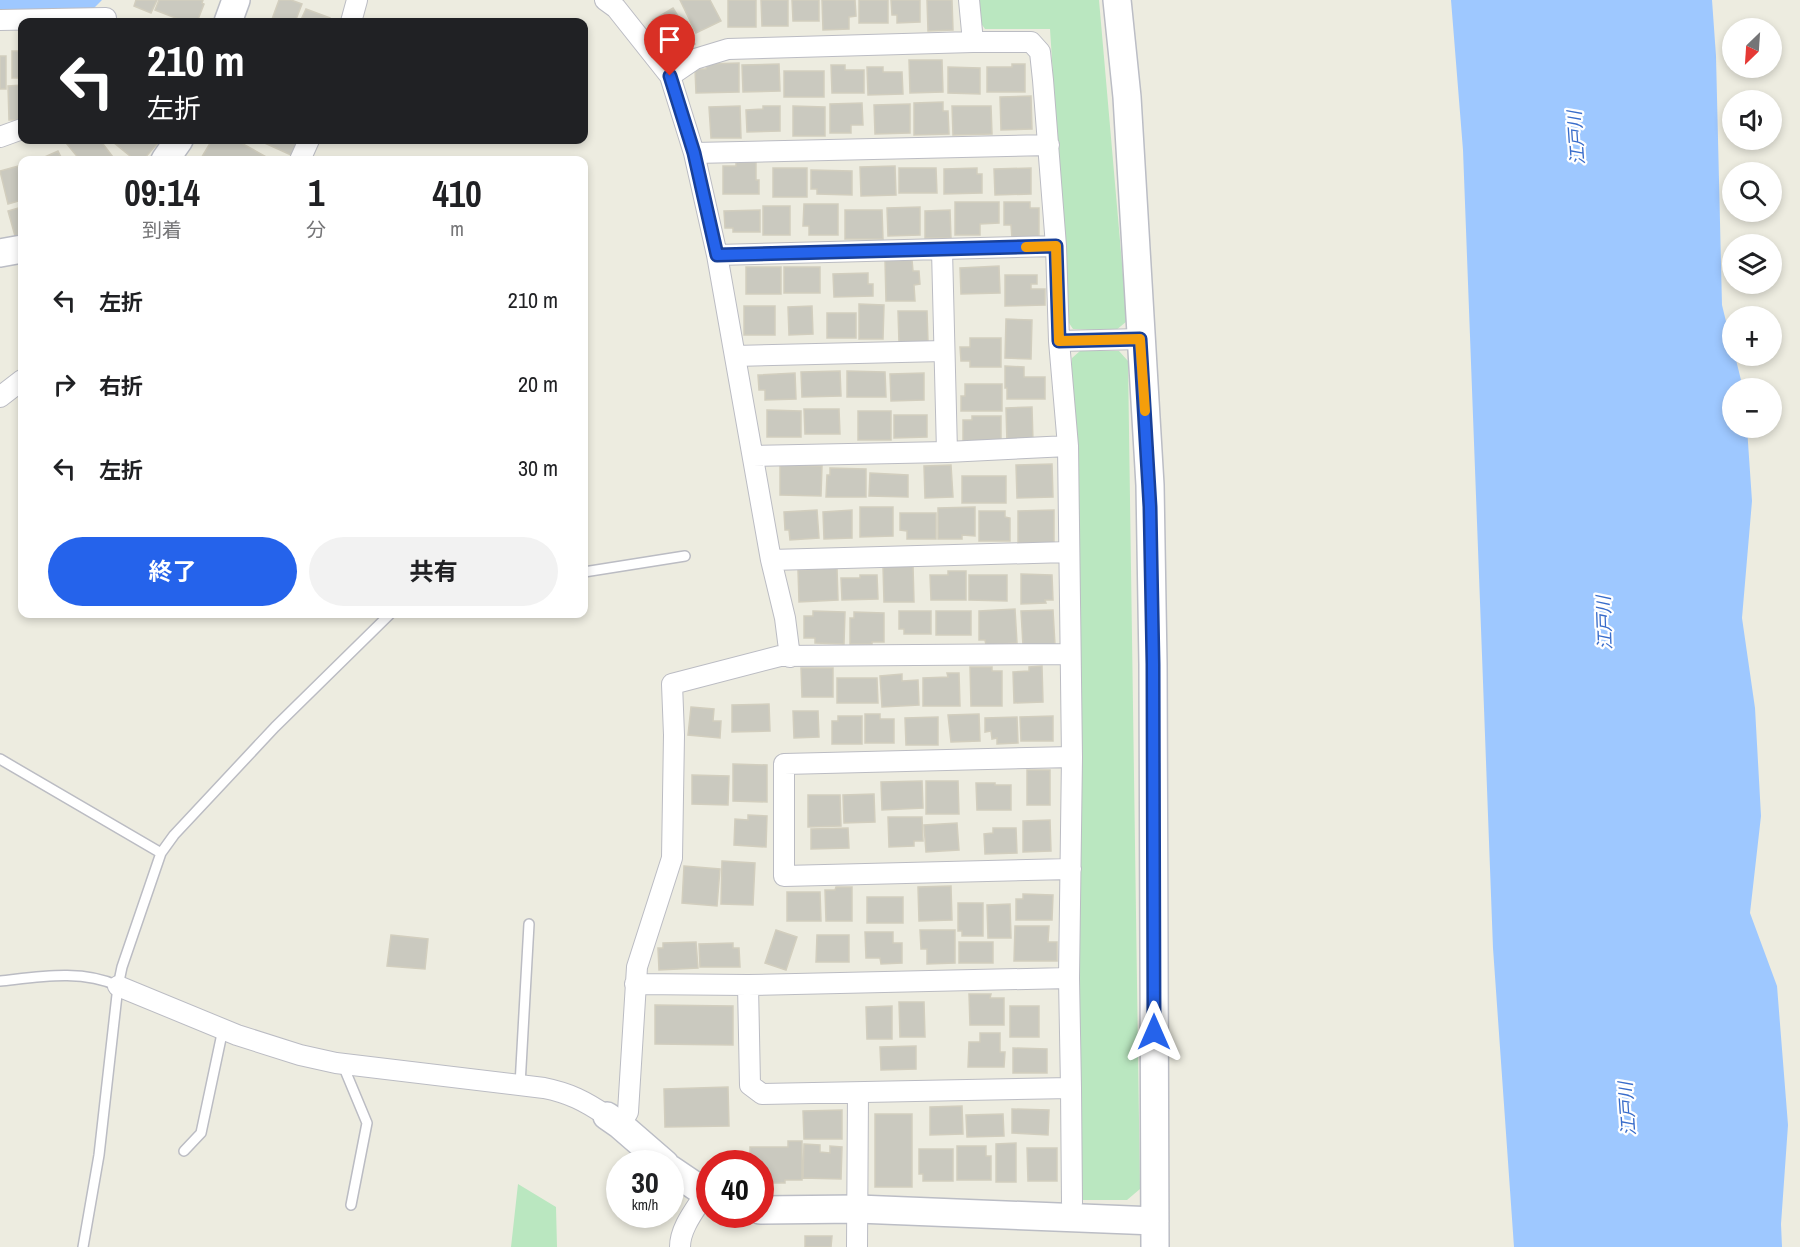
<!DOCTYPE html>
<html lang="ja">
<head>
<meta charset="utf-8">
<style>
  body { margin:0; font-family:"Archivo Narrow","Noto Sans JP",sans-serif; background:#f2f2f2; color:#202124; height:100vh; display:flex; flex-direction:column; font-size:22px; white-space:nowrap }
  * { box-sizing:border-box; margin:0 }
  p { font-size:20px; color:#757577 }
  .icon { flex:none; width:33px; height:33px; fill:none; stroke:currentColor; stroke-width:2; stroke-linecap:round; stroke-linejoin:round }
  .map { position:relative; flex:1; overflow:hidden }
  .panel { position:absolute; left:18px; top:156px; width:570px; height:462px; display:flex; flex-direction:column; background:#fff; border-radius:12px; box-shadow:0 3px 9px #0003 }
  .panel>* { flex:none }
  .banner { position:absolute; left:18px; top:18px; width:570px; height:126px; border-radius:12px; box-shadow:0 3px 9px #0003; background:#202124; color:#fff; overflow:hidden }
  .needle { width:39px; rotate:205deg }
  .tools { position:absolute; left:1722px; top:18px; display:grid; gap:12px }
  .tools a { display:grid; place-items:center; width:60px; height:60px; border-radius:50%; background:#fff; box-shadow:0 3px 9px #0003; font-size:30px }
  .speed { position:absolute; left:606px; top:1150px; display:flex; gap:12px; font-size:30px; font-weight:700; text-align:center }
  .speed>* { display:grid; place-content:center; width:78px; height:78px; border-radius:50%; background:#fff; box-shadow:0 3px 9px #0003; line-height:1 }
  .speed small { font-size:15px; font-weight:400 }
  .speed .limit { border:9px solid #d22; background:#fff; color:#111 }
  .pin { position:absolute; display:grid; place-items:center; width:51px; height:51px; color:#fff; margin:-62px -26px; border-radius:50% 50% 50% 0; rotate:-45deg; box-shadow:0 0 6px #0007 }
  .pin .icon { rotate:45deg }
  .me { position:absolute; width:66px; margin:-33px; rotate:0deg; stroke-linejoin:round; filter:drop-shadow(0 0 4px #0008) }
  .turn { display:flex; align-items:center; gap:21px; height:126px; padding:0 30px; font-size:27px }
  .turn .icon { width:78px; height:78px; stroke-width:2.5 }
  .turn b { display:block; font-size:42px; line-height:51px }
  .eta { display:flex; justify-content:space-evenly; align-items:center; height:102px; text-align:center }
  .eta b { font-size:36px; font-weight:700; line-height:42px }
  .cta { display:flex; gap:12px; margin-top:auto; padding:12px 30px }
  .cta a { flex:1; height:69px; border-radius:36px; background:#2563eb; color:#fff; font-size:24px; font-weight:700; line-height:69px; text-align:center }
  .cta a+a { background:#f2f2f2; color:#202124 }
  ul { padding:0; list-style:none }
  li { display:flex; align-items:center; gap:18px; height:84px; padding:0 30px }
  li div { flex:1 }
  li b { display:block; font-size:22px }
  li em { font-style:normal }
  .map>svg:first-child { display:block }
</style>
</head>
<body>
<div class="map">
<svg width="1800" height="1247" viewBox="0 0 1800 1247">
  <rect width="100%" height="100%" fill="#edece0"/>
  <path fill="#bae7c0" d="M978,0H1099L1127,321L1115,331L1073,329L1069,323L1050,29H985L980,22Z
    M1080,351H1119L1128,361L1140,1189L1127,1200H1082L1072,371V358Z
    M518,1184L556,1207L557,1247H511Z"/>
  <path fill="#9ec8ff" d="M0,0H102L93,9L0,11Z
    M1451,0H1712L1716,56L1722,305L1732,346V356H1735L1743,388H1732V428H1747L1752,501L1742,618L1755,708L1761,816L1750,913L1777,986L1788,1125L1781,1224L1782,1247H1514L1493,948L1463,150Z"/>
  <path fill="#cac9bf" stroke="#d2cebe" stroke-width="1.5" d="M136,0H157L151,13L134,6Z
    M159,0H203L202,3L204,4L197,22H186L155,10Z
    M279,0H291L302,4L295,22H271Z
    M680,0H710L721,21L696,33Z
    M728,0H756V27H728Z
    M761,0H788V26H762Z
    M792,0H819V21H793Z
    M822,0H855L856,16L849,17V29L823,30Z
    M859,0H888V23H859Z
    M891,0H920V22L897,23V15H892Z
    M927,0H952L953,30L928,31Z
    M673,8L695,44L675,56L653,20Z
    M306,9L330,18L328,22H300Z
    M12,51H22V78H12Z
    M0,56H6V89H0Z
    M909,60H942L943,92L910,93Z
    M739,63V92L696,93L695,69H706L707,64Z
    M779,64L780,91L743,92L742,65Z
    M1012,64H1025V92H987V67H1012Z
    M831,65H845V70H864V93H832Z
    M867,67H883V72H902L903,94L868,95Z
    M948,67L980,68V94L948,93Z
    M784,71H824V97H784Z
    M22,85V120H9L8,86Z
    M1031,96L1032,129L1001,130L1000,97Z
    M943,102V111H948L949,134L914,135V103Z
    M862,103L863,125H851V133H830V104Z
    M910,104V133L875,134L874,105Z
    M740,106L741,138H711L709,107Z
    M763,106H780V131L747,132L746,110L763,109Z
    M793,106L825,107V136H793Z
    M952,106H991L992,134L953,135Z
    M70,140H100L113,157L108,160H80L66,143Z
    M116,140H151L157,144L143,160H135L113,142Z
    M212,140H236L270,159L200,160Z
    M258,140H298L291,155Z
    M58,151L62,159L68,157L70,160H38Z
    M736,162H756V180H759V194H723V166H736Z
    M22,165V200L8,204L0,171Z
    M895,166L896,195L861,196L860,167Z
    M773,168H807V197H773Z
    M899,168H936L937,193H899Z
    M977,168V174H982V193L944,194V169Z
    M1031,168V194L995,195L994,169Z
    M811,170L852,171V195L817,194V189H811Z
    M955,202H999V223L980,224V235H955Z
    M1004,202H1030V208H1039V238L1012,239L1011,225H1004Z
    M804,204H838V235H809V226H803Z
    M763,206H790V235H763Z
    M22,207V233L15,236L8,211Z
    M920,207V235L888,236L887,208Z
    M760,210V232H733V228H725L724,211Z
    M845,210H882L883,239H845Z
    M950,210L951,238H925V211Z
    M885,260H912L913,271H919L920,284L914,285L915,301H886Z
    M999,266L1000,293L961,294L960,268Z
    M746,267H781V294H746Z
    M784,267H820V293H784Z
    M868,273V284H873V296L834,297L833,274Z
    M1005,275H1037V284H1031V289H1045V305L1005,306Z
    M859,304L884,305L883,339H859Z
    M744,306H775V335H744Z
    M812,306L813,334L789,335L788,307Z
    M898,311H927L928,342L899,343Z
    M827,313H856V338H827Z
    M1006,319L1032,320L1031,359L1005,358Z
    M970,338H1001V367H970V361H961L960,347H970Z
    M1005,366L1024,367V377H1045V399H1007V388H1005Z
    M840,371L841,396L802,397L801,372Z
    M847,371L885,372L886,397H847Z
    M795,373L796,399L765,400V390H759L758,375Z
    M924,373V400L891,401L890,374Z
    M965,384H1002V411H961V396H965Z
    M1032,407L1033,442L1007,443L1006,408Z
    M804,409H839L840,434H805Z
    M767,410L801,411V437H767Z
    M858,411H891V440H858Z
    M894,415H927V437L894,438Z
    M972,416H1001V441L963,442V420H972Z
    M1052,464L1053,497L1017,498L1016,465Z
    M780,465L822,466L821,496L780,495Z
    M951,465L953,497L925,498L924,466Z
    M830,468L866,469V497H826L827,475H830Z
    M870,473L908,475V497L869,496Z
    M962,476H1006V503H962Z
    M860,507H893V536L860,537Z
    M975,507V536L962,535V539H938V508Z
    M817,510L819,538L790,540L789,530H785L784,512Z
    M852,510V538L824,539L823,512Z
    M1054,510V543H1018V511Z
    M979,511H1005V517L1010,518V541H979Z
    M900,513H936V539H907V531L900,530Z
    M913,565L914,602H884L883,566Z
    M837,568L838,600L799,602L798,570Z
    M948,571H966V600H931L930,575H948Z
    M1021,574L1052,575L1053,600H1045L1046,603L1021,604Z
    M860,575H877L878,599L842,600L841,578H860Z
    M969,575H1007V601L969,600Z
    M1015,609L1017,643L986,645L985,640H979V611Z
    M1053,610L1055,645L1023,646L1021,611Z
    M813,611L845,612L844,644L815,643V638H804V616H813Z
    M899,611H931V634H904V629H899Z
    M936,611H971V635H936Z
    M854,612L884,613V642H872V644H850V618H854Z
    M1042,666L1043,702L1014,703L1013,672L1029,671V667Z
    M970,667H992V671H1002V706H971Z
    M801,668H833V697H802Z
    M947,673H959L960,706H923V678L948,677Z
    M902,674V681L918,680L919,705L882,707L880,676Z
    M837,678H877L878,703H837Z
    M769,704L770,731L732,732V705Z
    M691,707L714,709L713,721H721L720,738L688,735Z
    M793,711H818L819,737L794,738Z
    M865,714H880V719H894V743H865Z
    M979,714L980,741L951,742L948,715Z
    M838,716H862V744H832V721H838Z
    M1053,716V741H1021L1020,717Z
    M938,717V745H906L905,718Z
    M1017,717L1018,743L997,744V738L992,739L991,731L985,732V718Z
    M733,764L767,765V802L733,801Z
    M1027,770H1050V805H1027Z
    M692,775L729,776L728,805L692,804Z
    M922,781L923,808L882,810L881,782Z
    M926,781H958L959,814H926Z
    M976,783H995V785H1011V810H977Z
    M874,794L875,822L844,823L843,795Z
    M808,795H840L841,826L808,827Z
    M748,815L767,816L766,847L734,845L735,819L748,820Z
    M888,817H922L923,841H914V846L889,847Z
    M1050,820L1051,851L1023,852V821Z
    M957,823L959,850L926,852L924,825Z
    M848,828L849,848L811,849V829Z
    M993,828H1016L1017,853L985,854L984,834L993,833Z
    M722,861L755,863L753,905L721,904Z
    M684,866L720,869L717,906L682,903Z
    M951,886L952,920L919,921L918,887Z
    M836,887H852V921H826L825,890H835Z
    M787,892H820L821,921H787Z
    M1023,894L1053,895L1052,920H1016V899H1023Z
    M867,897H903V923H867Z
    M958,903H983V936H962V931H958Z
    M1010,904L1011,938H988L987,905Z
    M1015,926H1049L1048,942H1057V961H1014Z
    M776,930L797,937L786,970L765,963Z
    M920,930H955V963L927,964V949H921Z
    M865,932H893V943H902V963L881,964L880,958H866Z
    M391,935L428,939L425,969L387,966Z
    M817,935H849V962H816Z
    M696,942L698,968L659,970L658,948H663V943Z
    M959,942H993V963H959Z
    M733,943V948H739L740,967H700L699,944Z
    M969,994H991L990,998H1004V1025H970Z
    M899,1002H924L925,1037H900Z
    M655,1005L733,1006V1045L655,1044Z
    M892,1006V1039H867L866,1007Z
    M1010,1006H1039V1037H1010Z
    M980,1033H1000V1052H1005L1004,1067H968L969,1042H980Z
    M916,1046V1069L881,1070L880,1047Z
    M1013,1048L1047,1049V1073H1013Z
    M728,1087L729,1126L665,1127L664,1089Z
    M962,1106L963,1134L930,1135V1107Z
    M1012,1109L1049,1110L1048,1135L1012,1133Z
    M842,1110V1139H804L803,1111Z
    M875,1114H912V1187H875Z
    M1003,1114L1004,1136L967,1137L966,1115Z
    M788,1141H802V1180H785V1183H760V1164H750V1147H788Z
    M1016,1143V1182H996V1144Z
    M804,1144L820,1145V1152L830,1153V1146L842,1147L841,1179L803,1178Z
    M957,1146H986V1156H991V1180H957Z
    M1027,1148H1057V1181H1028Z
    M919,1149H953V1181H923V1174H919Z
    M805,1236H832L831,1247H805Z"/>
  <g fill="none" stroke-linecap="round" stroke-linejoin="round">
    <defs>
      <path id="lane" d="M584,572L685,556
        M0,759L161,853
        M0,981C38,977 82,969 118,986
        M342,1063L367,1123L351,1205
        M520,1085L529,924
        M184,1151L201,1133L223,1029
        M83,1247L99,1155L118,986L122,967L161,853L174,835L275,727L390,614"/>
      <path id="street" d="M605,0L616,8L670,76L694,153L717,255L771,560L785,618L790,657
        M0,20L106,18
        M351,22L357,0
        M670,76L695,59L728,49L973,42
        M0,137L22,129
        M694,153L1049,145
        M300,160L309,140
        M942,250L947,452
        M717,255L1056,246
        M1059,341L1141,339
        M735,356L944,351
        M0,397L22,380
        M753,456L947,452L1068,446
        M771,560L1068,552
        M1071,869L784,876V764L1072,757
        M635,984L748,985L750,1085L762,1094L1071,1088L1069,978L1072,757L1068,446L1059,341L1056,246L1043,80L1040,52L1031,42H973L969,0
        M748,985L1069,978
        M118,986L237,1035L300,1055L336,1063L544,1088C569,1093 585,1101 607,1116
        M1071,1088L1072,1203
        M620,1125L628,1112L637,967L672,858L674,735L672,684L780,656L1069,654
        M680,1247C680,1228 695,1210 705,1194
        M857,1247L858,1093"/>
      <path id="secondary" d="M1117,0L1127,97L1150,485L1153,664L1155,1247
        M228,22L236,0
        M165,160L179,140
        M0,253L22,249
        M607,1116L620,1125L665,1164
        M670,1169L710,1196
        M760,1210L858,1209L1155,1221"/>
    </defs>
    <use href="#lane" stroke="#bbbcc3" stroke-width="12"/>
    <use href="#street" stroke="#bbbcc3" stroke-width="22"/>
    <use href="#secondary" stroke="#bbbdc5" stroke-width="30"/>
    <use href="#lane" stroke="#fff" stroke-width="9"/>
    <use href="#street" stroke="#fff" stroke-width="20"/>
    <use href="#secondary" stroke="#fff" stroke-width="27"/>
  </g>
  <g fill="none" stroke-linecap="round" stroke-linejoin="round">
    <defs>
      <path id="route" d="M670,76L694,153L717,255L1056,246L1059,341L1140,339L1150,507L1153,664L1154,1032"/>
    </defs>
    <use href="#route" stroke="#184099" stroke-width="15"/>
    <use href="#route" stroke="#2563eb" stroke-width="10"/>
    <path stroke="#f59e0b" stroke-width="10" d="M1026,247L1056,246L1059,341L1140,339L1145,411"/>
  </g>
  <g text-anchor="middle" dominant-baseline="central" stroke-width="4.5" stroke-linejoin="round" paint-order="stroke">
    <g font-size="18" font-style="italic" fill="#386cca" stroke="#fff">
      <text transform="translate(1576 138) rotate(-94)">江戸川</text>
      <text transform="translate(1604 623) rotate(-92)">江戸川</text>
      <text transform="translate(1627 1109) rotate(-94)">江戸川</text>
    </g>
  </g>
</svg>
<div class="tools">
<a><svg class="needle" viewBox="-14 -14 28 28"><path d="M0-13l5 13h-10z" fill="#e53935"/><path d="M0 13l5-13h-10z" fill="#757577"/></svg></a>
<a><svg class="icon" aria-label="sound" viewBox="0 0 24 24"><path d="M4 9h4l5-4v14l-5-4H4zM17 9q2 3 0 6"/></svg></a>
<a><svg class="icon" aria-label="search" viewBox="0 0 24 24"><circle cx="10" cy="10" r="6"/><path d="M15 15l6 6"/></svg></a>
<a><svg class="icon" aria-label="layers" viewBox="0 0 24 24"><path d="M12 4l9 5-9 5-9-5zM3 14l9 5 9-5"/></svg></a>
<a>+</a>
<a>−</a>
</div>
<div class="speed"><div>30<small>km/h</small></div><div class="limit">40</div></div>
<div class="pin" style="left:670px;top:76px;background:#d93025"><svg class="icon" aria-label="arrive" viewBox="0 0 24 24"><path d="M6 21V4h12l-3 4 3 4H6"/></svg></div>
<svg class="me" style="left:1154px;top:1032px" viewBox="-20 -20 40 40"><path d="M0-17L14 15 0 8-14 15z" fill="#2563eb" stroke="#fff" stroke-width="4"/></svg>
<div class="banner">
<div class="turn"><svg class="icon" aria-label="left" viewBox="0 0 24 24"><path d="M17 20v-9H6M10 6l-5 5 5 5"/></svg><div><b>210 m</b>左折</div></div>
</div>
<section class="panel">
<div class="eta">
<div><b>09:14</b><p>到着</p></div>
<div><b>1</b><p>分</p></div>
<div><b>410</b><p>m</p></div>
</div>
<ul>
<li><svg class="icon" aria-label="left" viewBox="0 0 24 24"><path d="M17 20v-9H6M10 6l-5 5 5 5"/></svg><div><b>左折</b></div><em>210 m</em></li>
<li><svg class="icon" aria-label="right" viewBox="0 0 24 24"><path d="M7 20v-9h11M14 6l5 5-5 5"/></svg><div><b>右折</b></div><em>20 m</em></li>
<li><svg class="icon" aria-label="left" viewBox="0 0 24 24"><path d="M17 20v-9H6M10 6l-5 5 5 5"/></svg><div><b>左折</b></div><em>30 m</em></li>
</ul>
<div class="cta"><a>終了</a><a>共有</a></div>
</section>
</div>
</body>
</html>
